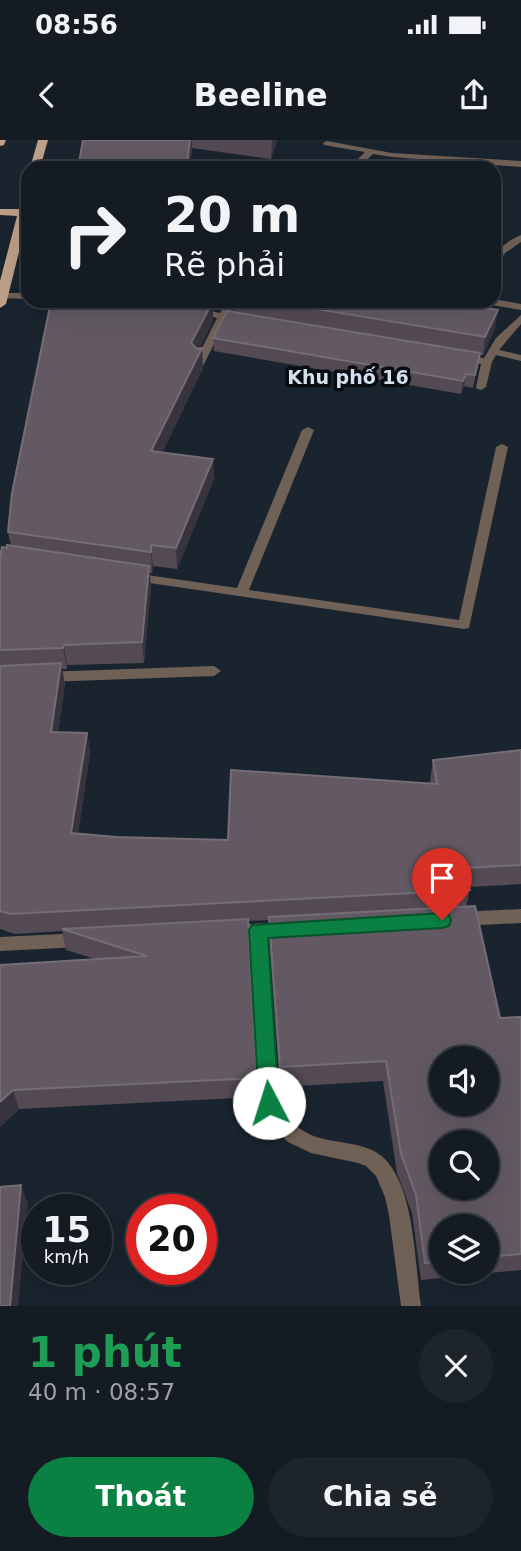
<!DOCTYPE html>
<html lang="vi">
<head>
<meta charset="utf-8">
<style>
  body { margin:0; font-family:"DejaVu Sans",sans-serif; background:#1d242a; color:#f1f3f6; height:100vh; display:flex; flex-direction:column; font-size:26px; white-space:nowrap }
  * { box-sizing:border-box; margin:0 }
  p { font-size:23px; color:#9da1a5 }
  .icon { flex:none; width:38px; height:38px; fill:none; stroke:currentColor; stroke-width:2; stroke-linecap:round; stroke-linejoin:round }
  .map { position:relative; height:1166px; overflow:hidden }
  .details { display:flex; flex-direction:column; background:#141b22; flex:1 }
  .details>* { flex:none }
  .hud { position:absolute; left:21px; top:21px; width:480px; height:147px; border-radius:21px; box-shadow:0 7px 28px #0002,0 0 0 2px #333940; background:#141b22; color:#f1f3f6; overflow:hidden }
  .buttons { position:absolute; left:429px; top:906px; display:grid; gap:14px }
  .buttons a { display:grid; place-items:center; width:70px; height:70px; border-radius:50%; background:#141b22; box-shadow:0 7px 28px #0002,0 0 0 2px #333940; font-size:35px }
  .speed { position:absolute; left:21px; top:1054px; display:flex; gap:14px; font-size:35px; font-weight:700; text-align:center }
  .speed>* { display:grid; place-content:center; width:91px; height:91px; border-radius:50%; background:#141b22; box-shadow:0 7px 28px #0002,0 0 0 2px #333940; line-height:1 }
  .speed small { font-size:18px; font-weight:400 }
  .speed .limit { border:10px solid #d22; background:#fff; color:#111 }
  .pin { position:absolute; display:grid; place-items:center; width:60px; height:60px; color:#fff; margin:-72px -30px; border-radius:50% 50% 50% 0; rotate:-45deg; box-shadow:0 0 7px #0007 }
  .pin .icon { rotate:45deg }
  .me { position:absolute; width:77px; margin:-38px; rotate:355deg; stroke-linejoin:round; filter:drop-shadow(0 0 5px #0008) }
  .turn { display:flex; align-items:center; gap:24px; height:147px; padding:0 28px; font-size:32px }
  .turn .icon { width:91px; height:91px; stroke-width:2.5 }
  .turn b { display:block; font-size:49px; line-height:60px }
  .round { display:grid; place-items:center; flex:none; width:74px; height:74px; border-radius:37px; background:#1d242a }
  .summary { display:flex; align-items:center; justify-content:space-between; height:119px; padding:0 28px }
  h1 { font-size:42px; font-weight:700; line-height:52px; color:#1e9e55 }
  .button { display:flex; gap:14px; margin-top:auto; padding:14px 28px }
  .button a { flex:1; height:80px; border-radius:42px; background:#0b8043; color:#fff; font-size:28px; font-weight:700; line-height:80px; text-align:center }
  .button a+a { background:#1d242a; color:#f1f3f6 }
  .status { display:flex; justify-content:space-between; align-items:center; height:49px; padding:0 35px; background:#141b22; direction:ltr }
  .status svg { height:19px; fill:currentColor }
  header { display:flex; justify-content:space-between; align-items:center; height:91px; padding:0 28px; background:#141b22; font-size:32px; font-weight:700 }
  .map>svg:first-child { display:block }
</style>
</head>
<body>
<div class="status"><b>08:56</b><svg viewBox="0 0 49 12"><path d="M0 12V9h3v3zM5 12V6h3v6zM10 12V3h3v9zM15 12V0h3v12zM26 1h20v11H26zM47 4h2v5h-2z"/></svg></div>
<header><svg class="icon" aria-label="back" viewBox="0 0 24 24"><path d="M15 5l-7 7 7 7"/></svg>Beeline<svg class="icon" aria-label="share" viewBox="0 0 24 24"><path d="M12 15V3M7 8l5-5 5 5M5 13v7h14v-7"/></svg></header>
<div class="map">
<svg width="521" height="1166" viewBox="0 0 521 1166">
  <rect width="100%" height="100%" fill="#1a242e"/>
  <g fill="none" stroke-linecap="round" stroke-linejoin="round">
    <path fill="#706157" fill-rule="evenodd" d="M327,1L392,13L521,21V27L392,17L373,14L358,28H349L365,12L324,5L323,3Z
      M521,95V102L505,113L497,125L494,126C494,110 507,101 521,95Z
      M28,153V159L0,158L2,153Z
      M494,159L521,164V170L486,164L481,161Z
      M226,161H236L229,175L247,181L242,184L226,180L203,226H195L194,224L217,178L192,171L197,168L220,173Z
      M521,175V184L499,210L521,215V221L496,215L492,222L486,247L481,250L477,249L476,247L481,224L458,220L457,218L462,215L484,218L496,198Z
      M308,287L314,290L249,450L459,480L496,307L502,304L508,307L469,488L464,489L129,440L127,437L133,433L237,448L302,290Z
      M214,526L221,531L214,536L44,542L37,537L44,532Z
      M258,783L264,785L266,790L278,961C284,972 291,983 302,990C328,1008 370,996 390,1025C415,1059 415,1125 421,1166H401L389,1075L385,1057L376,1036L366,1026L358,1023L311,1013L288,1002L274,989L260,963L250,790L252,785Z"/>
    <path fill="#706157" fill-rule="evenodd" d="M521,769V783L459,786L453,784L451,779L453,774L459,772Z
      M289,782L295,784L297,789L295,794L289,796L232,799L226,797L224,792L226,787L232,785Z
      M82,793L88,795L90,800L88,805L82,807L0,811V797Z"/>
    <path fill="#bfa089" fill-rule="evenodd" d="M0,0H6L4,5L0,6Z
      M38,0H48L40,28H30Z
      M28,51V76L6,164L0,168V141L17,76L0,75V69H19L23,54Z"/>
  </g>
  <path fill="#544a54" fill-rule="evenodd" d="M83,0H277L271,19L192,8L190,28H78Z
    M233,161H445L495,188L483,215H480L473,248L464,246L461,254L214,211L213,198L233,172Z
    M213,181L199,209L202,208L203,228L162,313L213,319L214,339L177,429L153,426L152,433H150L151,446L144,523L67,525V529H62L65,544L58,592L87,593L90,613L78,693L116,697L228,700L430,643L433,620L521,610V744L469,747L470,750L466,767L500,878L521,877V1130L421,1140L412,1073L397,1033L383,941L280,947L269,799V780L248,781L257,938V957L19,969L0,987V825L95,819L66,810L62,791L15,794L0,789V417L7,408L11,406L8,392ZM441,1087H486V1132H441Z"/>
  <path fill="#37343e" d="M190,0H192V8L190,28H187Z
    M272,0H277L271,19Z
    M213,161V181L192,223L191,203Z
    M498,170L495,188L483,215L485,197Z
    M202,208L203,228L153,332L151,311Z
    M466,234L464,246L461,254L463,241Z
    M213,319L214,339L177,429L176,408Z
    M151,405L153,426L152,433L151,412Z
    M149,426L151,446L144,523L142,502Z
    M64,505L67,525V529L63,508Z
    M61,523L65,544L55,612L51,592Z
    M87,593L90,613L75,713L71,693Z
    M13,950L19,969L0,987V962Z
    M21,1045L28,1063L18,1166H10Z"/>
  <path fill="#625962" stroke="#746d76" stroke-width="2" fill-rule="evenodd" d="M83,0H190L187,25H157L156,28H78Z
    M51,161H213L191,203L197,209L202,208L151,311L213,319L176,408L151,405V412L8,392L12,353Z
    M268,161H445L498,170L485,197Z
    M227,171L480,213L475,235L466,234L463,241L213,198Z
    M7,405L149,426L142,502L64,505L63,508L0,510V417L2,407L7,408Z
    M61,523L51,592L87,593L71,693L116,697L228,700L231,630L437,644L433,620L521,610V725L465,728L470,750L10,774L0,771V526Z
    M475,766L500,878L521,877V1114L486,1117V1087H441V1122L425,1123L416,1055L401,1014L386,921L280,927L269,777ZM441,919H486V964H441ZM441,1003H486V1048H441Z
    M248,779L257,938L13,950L0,962V825L147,816L62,789Z
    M21,1045L10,1166H0V1047Z"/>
  <path fill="#0b8043" stroke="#07532c" stroke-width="2" d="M442,773L449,775L451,780L449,786L442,788L268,798L279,963L276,969L269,972L262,969L259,963L249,790L252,785Z"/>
  <g text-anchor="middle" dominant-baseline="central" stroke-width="7" stroke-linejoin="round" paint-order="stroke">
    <g font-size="19" font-weight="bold" fill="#d3e0ed" stroke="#090d11">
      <text x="348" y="237">Khu phố 16</text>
    </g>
  </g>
</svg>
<div class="buttons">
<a><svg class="icon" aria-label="sound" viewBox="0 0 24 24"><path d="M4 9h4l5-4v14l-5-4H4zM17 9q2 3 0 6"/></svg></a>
<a><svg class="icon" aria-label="search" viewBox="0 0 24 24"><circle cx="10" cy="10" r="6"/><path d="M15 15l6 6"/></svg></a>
<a><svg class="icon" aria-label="layers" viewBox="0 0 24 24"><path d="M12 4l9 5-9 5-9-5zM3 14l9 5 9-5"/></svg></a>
</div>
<div class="speed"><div>15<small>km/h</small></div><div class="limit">20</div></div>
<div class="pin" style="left:442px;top:780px;background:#d93025"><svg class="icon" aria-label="arrive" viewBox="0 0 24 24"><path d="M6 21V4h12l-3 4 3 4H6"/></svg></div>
<svg class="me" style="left:269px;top:963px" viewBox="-20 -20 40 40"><circle r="19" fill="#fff"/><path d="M0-13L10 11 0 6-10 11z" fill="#0b8043"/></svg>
<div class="hud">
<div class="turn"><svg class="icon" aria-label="right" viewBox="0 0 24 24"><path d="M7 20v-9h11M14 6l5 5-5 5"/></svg><div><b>20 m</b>Rẽ phải</div></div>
</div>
</div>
<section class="details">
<div class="summary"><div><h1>1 phút</h1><p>40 m · 08:57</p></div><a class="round"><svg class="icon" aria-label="close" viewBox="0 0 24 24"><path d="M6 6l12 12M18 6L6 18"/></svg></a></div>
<div class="button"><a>Thoát</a><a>Chia sẻ</a></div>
</section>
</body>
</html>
